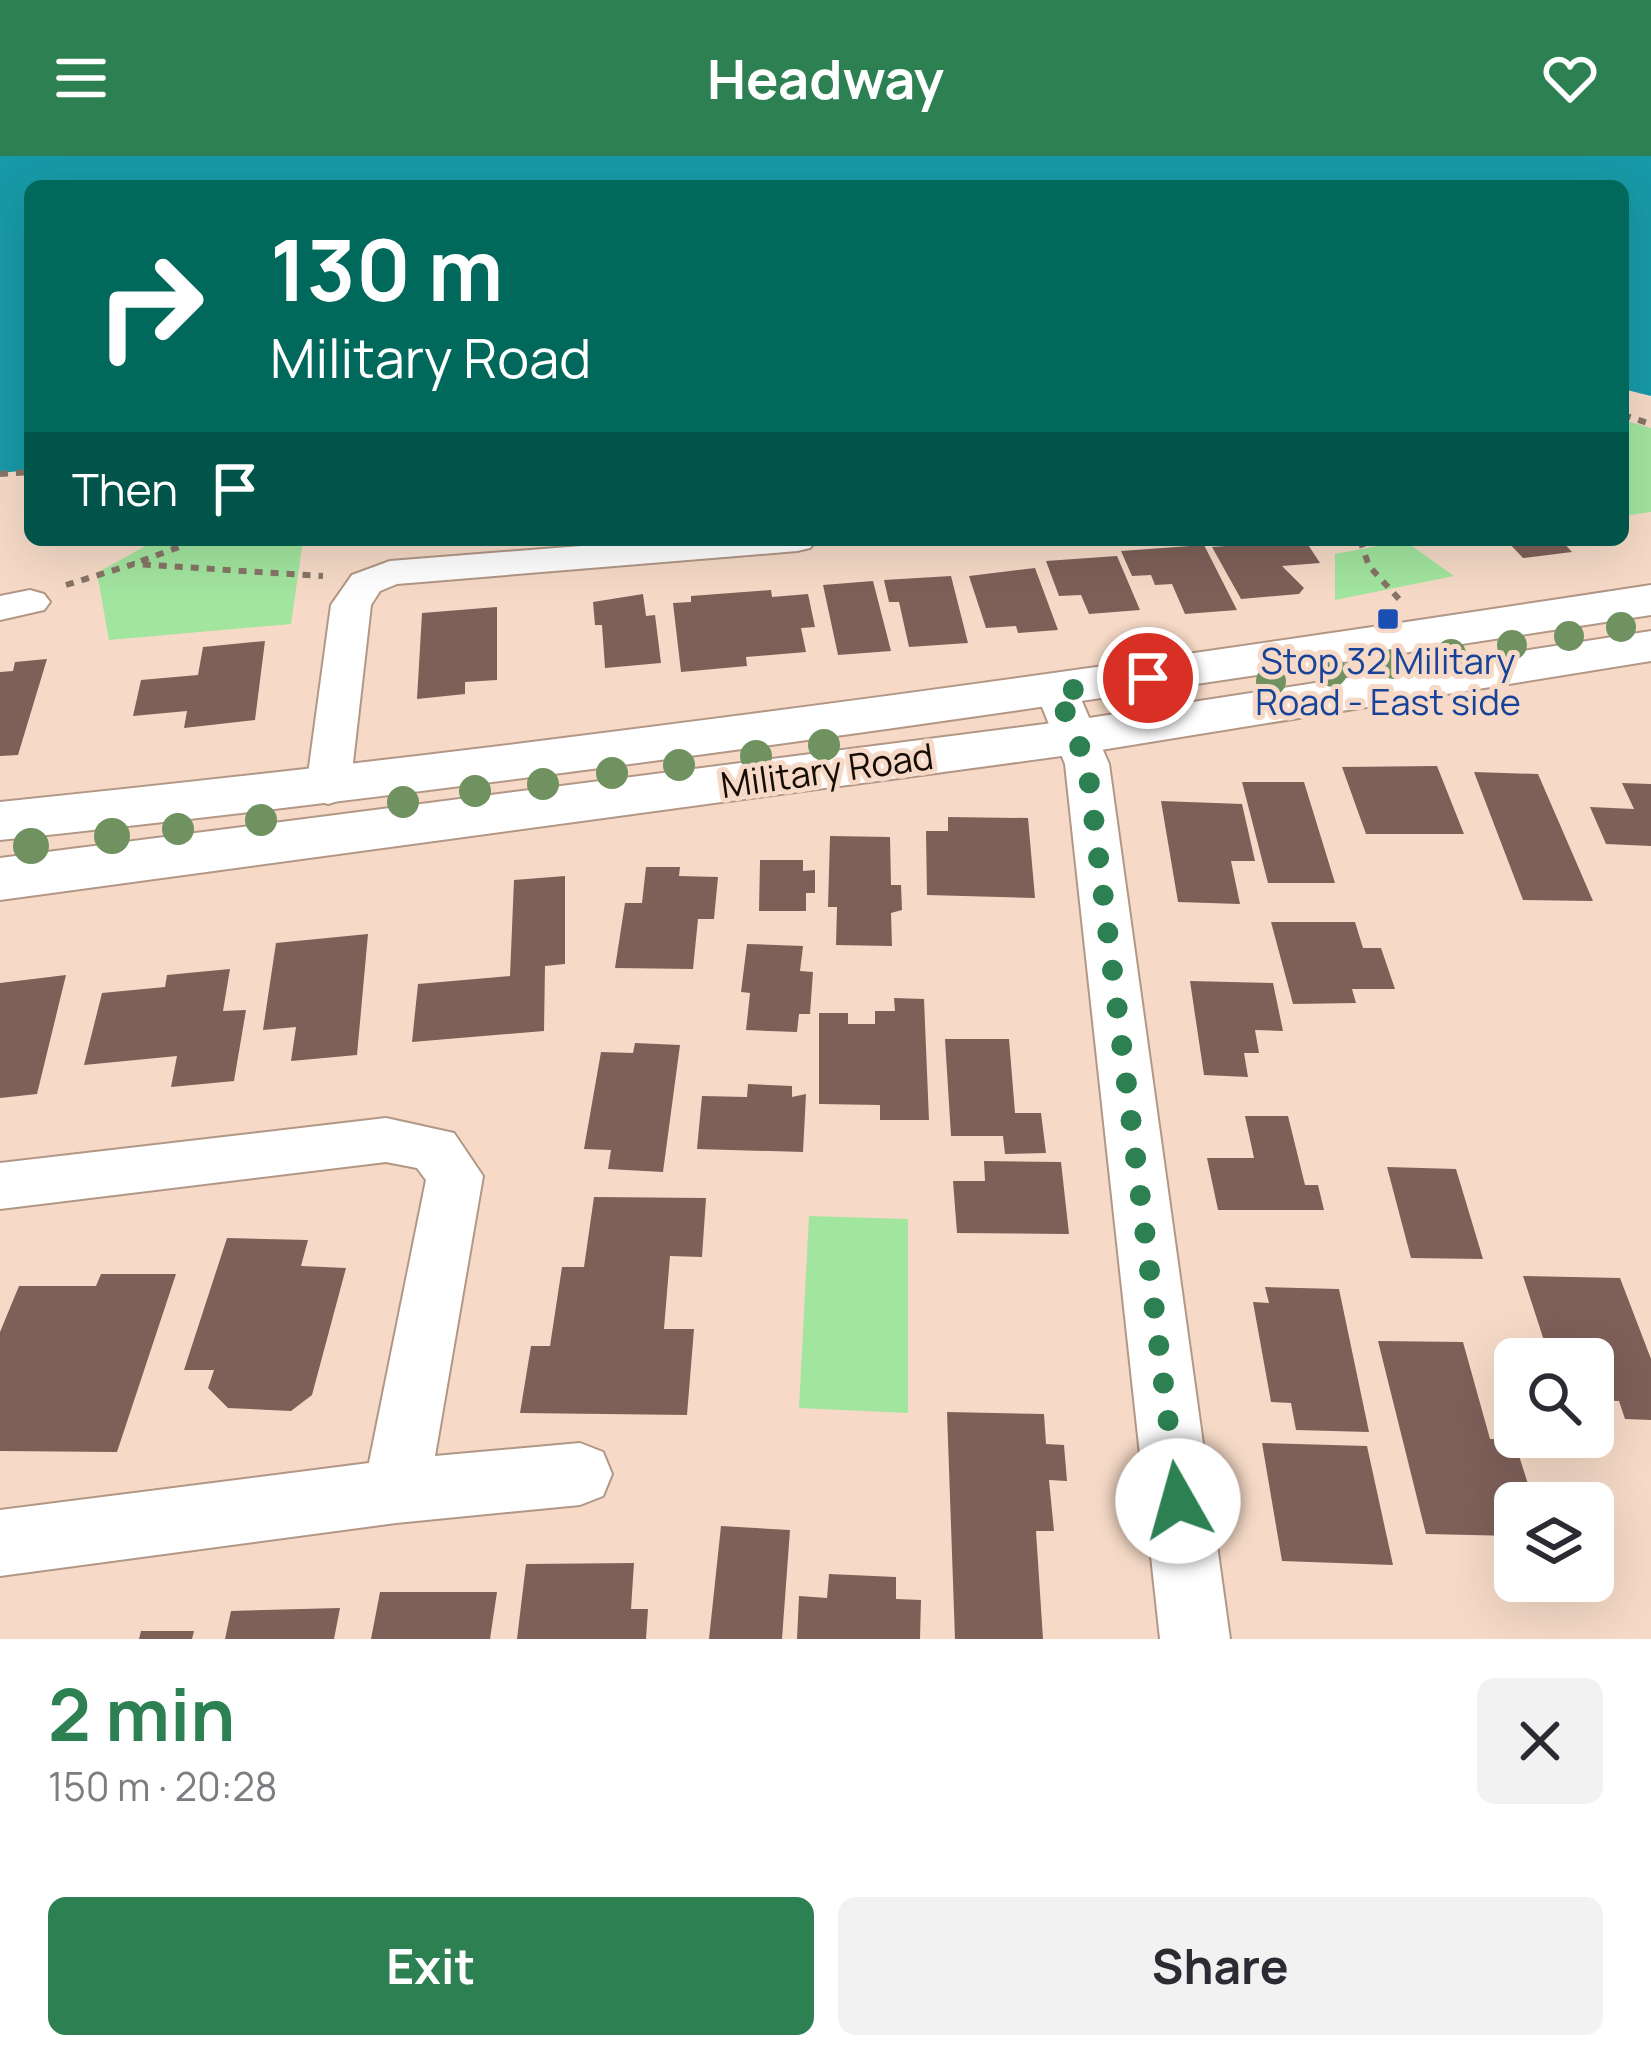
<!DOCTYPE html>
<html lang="en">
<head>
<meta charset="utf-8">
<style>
  body { margin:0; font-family:Manrope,sans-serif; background:#f2f2f3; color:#2b2b33; height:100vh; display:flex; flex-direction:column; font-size:45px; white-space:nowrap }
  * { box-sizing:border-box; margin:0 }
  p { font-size:39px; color:#7c7c81 }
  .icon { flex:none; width:66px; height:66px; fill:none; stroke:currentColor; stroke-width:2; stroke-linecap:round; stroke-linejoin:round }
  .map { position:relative; height:1483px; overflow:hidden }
  .details { display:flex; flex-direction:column; background:#fff; flex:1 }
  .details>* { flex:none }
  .top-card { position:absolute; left:24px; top:24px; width:1605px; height:366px; border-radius:18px; box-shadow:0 12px 48px #0002; background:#00695c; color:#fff; overflow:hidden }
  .buttons { position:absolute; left:1494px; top:1182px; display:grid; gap:24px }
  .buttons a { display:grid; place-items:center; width:120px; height:120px; border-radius:18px; background:#fff; box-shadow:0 12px 48px #0002; font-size:60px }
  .pin { position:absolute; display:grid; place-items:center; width:102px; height:102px; color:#fff; margin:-51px; border:6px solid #fff; border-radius:50%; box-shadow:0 3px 12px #0007 }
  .me { position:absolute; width:132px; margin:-66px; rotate:353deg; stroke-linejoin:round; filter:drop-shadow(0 0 9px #0008) }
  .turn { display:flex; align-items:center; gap:42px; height:252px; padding:0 48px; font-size:54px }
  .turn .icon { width:156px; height:156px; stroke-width:2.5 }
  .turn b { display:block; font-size:84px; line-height:102px }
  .then { display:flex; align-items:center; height:114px; padding:0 48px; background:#0003; gap:24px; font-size:45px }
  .round { display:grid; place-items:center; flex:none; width:126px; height:126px; border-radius:18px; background:#f2f2f3 }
  .headline { display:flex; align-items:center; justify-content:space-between; height:204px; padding:0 48px }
  h1 { font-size:72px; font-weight:700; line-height:90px; color:#2c8052 }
  .cta { display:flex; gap:24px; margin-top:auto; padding:24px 48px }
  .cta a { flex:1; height:138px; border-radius:18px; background:#2c8052; color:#fff; font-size:48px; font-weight:700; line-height:138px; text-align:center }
  .cta a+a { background:#f2f2f3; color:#2b2b33 }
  header { display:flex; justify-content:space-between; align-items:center; height:156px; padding:0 48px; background:#2c8052; color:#fff; font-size:54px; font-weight:700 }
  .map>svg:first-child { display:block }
</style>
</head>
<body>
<header><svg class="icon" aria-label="menu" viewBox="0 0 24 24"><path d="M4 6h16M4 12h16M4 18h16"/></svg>Headway<svg class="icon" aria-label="heart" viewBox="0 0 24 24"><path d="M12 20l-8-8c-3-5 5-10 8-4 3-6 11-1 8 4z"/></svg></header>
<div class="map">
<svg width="1651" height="1483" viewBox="0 0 1651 1483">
  <rect width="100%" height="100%" fill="#f6dac7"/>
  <path fill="#a2e59f" d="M1623,264L1651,272V356L1623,360Z
    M156,384H303L291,468L109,484L97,417Z
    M1405,385L1454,420L1335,444V398Z
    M809,1060L908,1063V1257L799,1252Z"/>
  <path fill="#1899a7" d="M0,0H1651V240L1623,233V30H30V314L0,317Z"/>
  <path fill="#7e6059" d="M1305,384L1320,407L1282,410L1304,432L1299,438L1241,443L1212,391Z
    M1506,384H1561L1572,396L1523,402Z
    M1204,389L1237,454L1185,458L1172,428L1155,429L1151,419L1132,420L1121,395Z
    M1117,400L1140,454L1089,458L1081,439L1059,440L1046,405Z
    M1035,412L1058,474L1018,477L1016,470L986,472L969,420Z
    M951,420L968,487L909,491L899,446H889L884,424Z
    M873,425L891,495L838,499L823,429Z
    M771,434L772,441L808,438L815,471L801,472L806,496L746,501L747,510L681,516L673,447L691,446V440Z
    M643,438L646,460L655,459L661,507L605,512L602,469H595L593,446Z
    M497,451V524L465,526V538L417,543L422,457Z
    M265,485L255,564L184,572L187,555L133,560L141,524L198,519L203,491Z
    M47,503L18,599L0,600V516L13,515L15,506Z
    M1437,610L1464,678H1366L1342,611Z
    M1474,616L1538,618L1593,745L1523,744Z
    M1242,626H1304L1335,727H1268Z
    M1622,627L1651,628V690L1606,688L1590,651L1634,653Z
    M1161,645L1242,648L1255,705H1231L1240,748L1178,746Z
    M948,661L1028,662L1035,742L927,739L926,675H948Z
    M830,680L890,681L891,729H901L902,754L891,757L892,790L836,789L837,751H828Z
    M760,704H803V715L815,714V737H806V755H759Z
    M646,711H680L679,720L718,721L714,763H698L693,813L615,812L625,747H642Z
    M565,720V808L545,810L544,875L412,886L418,828L510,820L514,724Z
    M1271,766H1355L1363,792H1381L1395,833H1352L1356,847L1293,848Z
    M368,778L357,899L291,905L296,871L263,874L276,787Z
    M747,788L803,790L800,815L813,816L810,858H799L797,876L746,874L750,837L741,836Z
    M230,813L223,855L246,854L234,925L171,931L177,900L84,909L102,837L165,831L167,819Z
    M66,819L37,938L0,942V827Z
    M1190,825L1273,827L1283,875L1255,874L1259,897H1244L1248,921L1204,919Z
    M894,842L924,843L929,964H880V949L819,948V857H848V868H875V855H895Z
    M945,883H1009L1015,957H1041L1046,997L1005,998L1003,980H951Z
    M635,887L680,889L663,1016L608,1013L611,994L584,993L601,896L633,897Z
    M748,928L792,930V941L806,938L803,996L697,993L702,940L747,941Z
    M1245,960H1288L1305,1029H1318L1324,1054H1218L1207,1002H1254Z
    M984,1005L1061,1006L1069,1078L957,1077L953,1025H985Z
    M1387,1011L1456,1013L1483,1103L1411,1102Z
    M594,1041L706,1042L702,1101L670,1100L664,1173H694L687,1259L520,1257L531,1190H550L562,1111H584Z
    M227,1082L308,1084L301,1110L346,1112L312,1239L291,1255L228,1252L208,1232L214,1214H184Z
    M101,1118H176L117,1296L0,1295V1176L19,1130H96Z
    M1523,1120L1620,1122L1651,1203V1264L1625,1263L1619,1245L1593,1244V1203H1550Z
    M1265,1131L1339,1133L1369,1276L1296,1274L1291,1247L1271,1246L1253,1146L1269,1147Z
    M1378,1185L1463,1186L1490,1283L1514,1284L1534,1347H1515V1380L1426,1378Z
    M947,1256L1044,1258L1046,1288L1064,1289L1067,1325L1049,1324L1054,1375H1036L1043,1483H955Z
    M1262,1287L1367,1290L1393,1409L1282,1405Z
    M721,1370L790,1374L782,1483H709Z
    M634,1407L631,1453H648L646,1483H517L526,1408Z
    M829,1418L896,1421V1443L921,1444L920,1483H797L799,1440L827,1442Z
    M380,1436H497L490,1483H371Z
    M340,1452L334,1483H225L231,1455Z
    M141,1475H194L192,1483H139Z"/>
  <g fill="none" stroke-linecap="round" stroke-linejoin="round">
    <defs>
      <path id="minor" d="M657,384H816L810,392L797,395L397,428L380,435L371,449L350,633L344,643L328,648L312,643L306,633L331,449L352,419L390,405Z
        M30,434L44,438L50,446L44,454L0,464V440Z
        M1057,523L1072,527L1078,536L1109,608L1230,1483H1160L1065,608L1036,536L1042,527Z
        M386,962L454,977L483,1020L435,1300L580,1287L603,1296L612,1318L603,1340L580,1349L396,1367L0,1420V1354L369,1307L426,1024L417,1012L386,1006L0,1053V1007Z"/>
      <path id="major" d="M1651,429V459C1102,544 553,625 0,684V646C553,590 1102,513 1651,429Z
        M1651,475V505L1076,598L0,744V702L1076,564Z"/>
    </defs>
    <use href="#minor" stroke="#b29786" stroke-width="4"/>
    <use href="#major" stroke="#b29786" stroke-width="4"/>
    <path stroke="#877467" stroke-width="6" stroke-dasharray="8 8" stroke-linecap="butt" d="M1623,259L1651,268
      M0,318L30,316
      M1360,384L1369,410L1399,443
      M141,405L179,391L182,384
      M66,429L134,408L323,420"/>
    <use href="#minor" fill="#fff" fill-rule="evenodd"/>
    <use href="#major" fill="#fff" fill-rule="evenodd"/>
  </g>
  <g fill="#709160">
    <circle cx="1621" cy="471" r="15"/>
    <circle cx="1569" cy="480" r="15"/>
    <circle cx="1512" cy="489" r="15"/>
    <circle cx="1451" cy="498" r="15"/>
    <circle cx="1393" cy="508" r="15"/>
    <circle cx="1332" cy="516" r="15"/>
    <circle cx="1271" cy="525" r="15"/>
    <circle cx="824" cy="589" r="16"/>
    <circle cx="756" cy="600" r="16"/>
    <circle cx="679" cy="609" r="16"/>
    <circle cx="612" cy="617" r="16"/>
    <circle cx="543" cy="628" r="16"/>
    <circle cx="475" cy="635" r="16"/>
    <circle cx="403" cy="646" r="16"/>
    <circle cx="261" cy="664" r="16"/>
    <circle cx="178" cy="673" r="16"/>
    <circle cx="112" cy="680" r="18"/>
    <circle cx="31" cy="690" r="18"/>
  </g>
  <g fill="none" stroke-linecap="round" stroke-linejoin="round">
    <path stroke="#2c8052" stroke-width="21" stroke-dasharray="0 37.8" d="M1148,522L1057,536L1087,608L1178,1345"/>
  </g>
  <rect fill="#1a4fb4" stroke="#f6dac7" stroke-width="4.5" x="1376" y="451" width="24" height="24" rx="6"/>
  <g text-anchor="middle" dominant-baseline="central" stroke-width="10" stroke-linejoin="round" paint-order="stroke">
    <g font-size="36" fill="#164399" stroke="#f6dac7">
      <text x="1388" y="504">Stop 32 Military<tspan x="1388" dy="41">Road - East side</tspan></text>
    </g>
    <g font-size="36" fill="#150c06" stroke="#f6dac7">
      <text transform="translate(827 614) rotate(-8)">Military Road</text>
    </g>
  </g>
</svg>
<div class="buttons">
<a><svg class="icon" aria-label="search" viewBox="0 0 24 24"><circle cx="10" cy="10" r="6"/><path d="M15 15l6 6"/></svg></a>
<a><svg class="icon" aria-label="layers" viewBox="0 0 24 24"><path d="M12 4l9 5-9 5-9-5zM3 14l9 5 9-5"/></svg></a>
</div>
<div class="pin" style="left:1148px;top:522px;background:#d93025"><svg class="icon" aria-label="arrive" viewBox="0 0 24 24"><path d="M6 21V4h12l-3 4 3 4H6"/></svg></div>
<svg class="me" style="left:1178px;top:1345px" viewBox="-20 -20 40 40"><circle r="19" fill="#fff"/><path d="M0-13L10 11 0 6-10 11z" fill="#2c8052"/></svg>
<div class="top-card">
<div class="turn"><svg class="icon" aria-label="right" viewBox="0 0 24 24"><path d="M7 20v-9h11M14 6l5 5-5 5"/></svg><div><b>130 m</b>Military Road</div></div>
<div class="then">Then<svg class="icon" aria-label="arrive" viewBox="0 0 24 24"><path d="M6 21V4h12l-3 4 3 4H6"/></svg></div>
</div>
</div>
<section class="details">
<div class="headline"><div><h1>2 min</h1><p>150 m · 20:28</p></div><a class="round"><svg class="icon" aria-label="close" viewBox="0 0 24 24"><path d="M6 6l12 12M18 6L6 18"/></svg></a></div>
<div class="cta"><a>Exit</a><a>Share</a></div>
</section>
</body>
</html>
